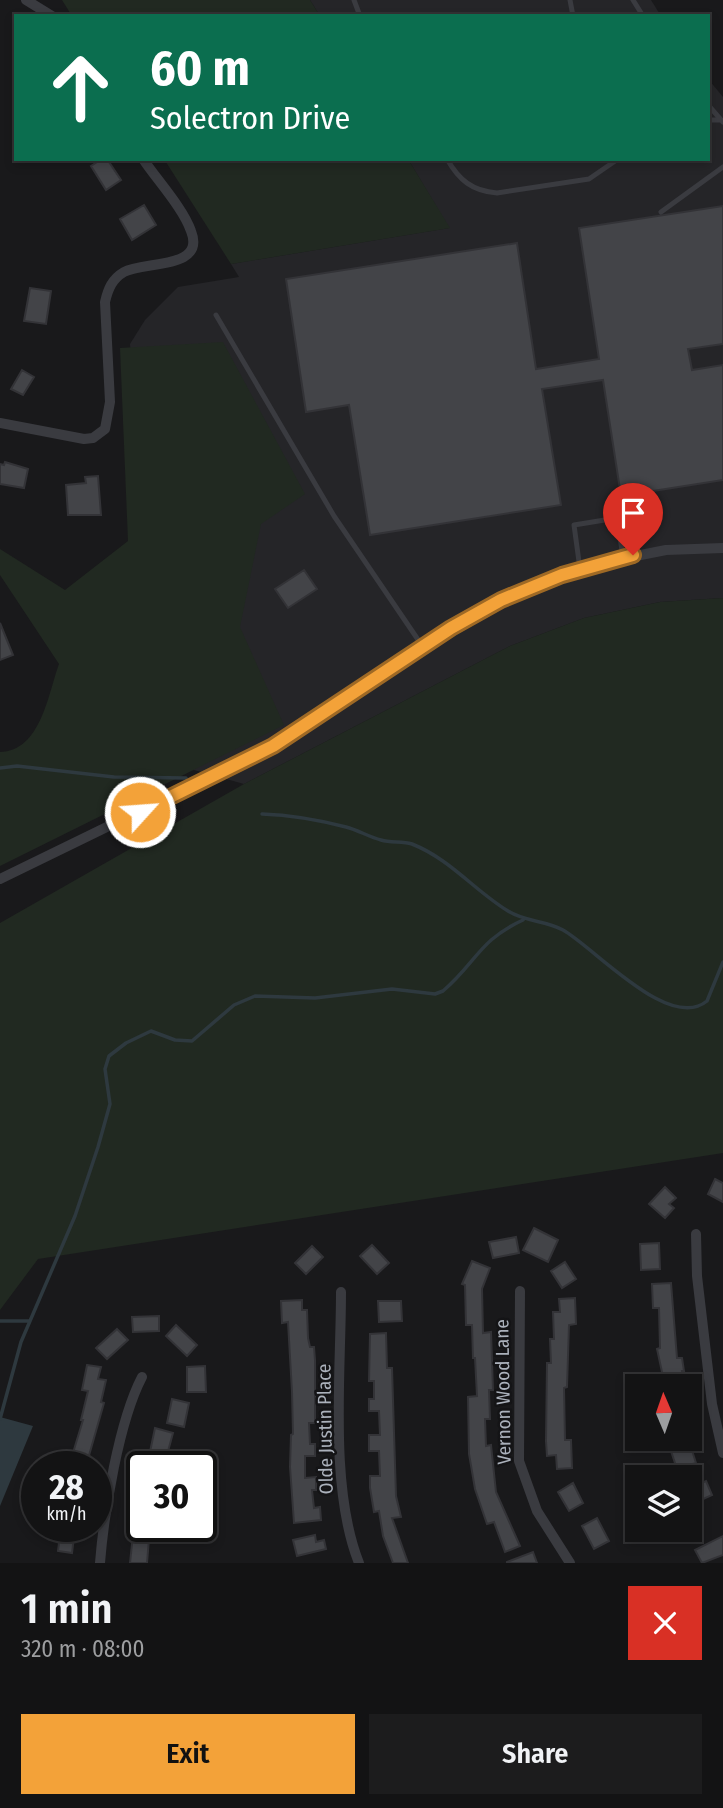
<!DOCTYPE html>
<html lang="en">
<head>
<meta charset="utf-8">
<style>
  body { margin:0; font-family:"Fira Sans Condensed",sans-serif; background:#1c1c1d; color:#f1f3f6; height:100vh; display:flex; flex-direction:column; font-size:26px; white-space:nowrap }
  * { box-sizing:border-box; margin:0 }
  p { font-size:23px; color:#9d9ea0 }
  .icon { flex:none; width:38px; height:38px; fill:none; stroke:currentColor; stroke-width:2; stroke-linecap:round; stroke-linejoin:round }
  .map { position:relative; height:1563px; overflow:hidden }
  .details { display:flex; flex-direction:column; background:#131314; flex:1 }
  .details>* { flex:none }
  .banner { position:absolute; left:14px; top:14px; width:696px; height:147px; border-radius:0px; box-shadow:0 4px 10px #0003,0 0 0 2px #323234; background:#0b6e4f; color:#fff; overflow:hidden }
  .needle { width:46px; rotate:358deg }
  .fabs { position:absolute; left:625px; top:1374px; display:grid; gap:14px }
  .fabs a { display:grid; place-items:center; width:77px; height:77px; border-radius:0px; background:#131314; box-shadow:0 4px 10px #0003,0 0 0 2px #323234; font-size:35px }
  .speed { position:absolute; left:21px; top:1451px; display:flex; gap:14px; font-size:35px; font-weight:700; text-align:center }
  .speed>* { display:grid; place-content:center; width:91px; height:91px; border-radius:50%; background:#131314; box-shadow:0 4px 10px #0003,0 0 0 2px #323234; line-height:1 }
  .speed small { font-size:18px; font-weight:400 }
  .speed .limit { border:4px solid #111; border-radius:10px; background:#fff; color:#111 }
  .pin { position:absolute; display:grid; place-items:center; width:60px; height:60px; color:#fff; margin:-72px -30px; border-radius:50% 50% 50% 0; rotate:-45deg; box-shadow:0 0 7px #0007 }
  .pin .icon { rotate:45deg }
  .me { position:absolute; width:77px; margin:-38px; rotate:64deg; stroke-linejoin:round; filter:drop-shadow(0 0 5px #0008) }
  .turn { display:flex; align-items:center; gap:24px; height:147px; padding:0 21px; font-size:32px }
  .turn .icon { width:91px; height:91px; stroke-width:2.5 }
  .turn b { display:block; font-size:49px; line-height:60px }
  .round { display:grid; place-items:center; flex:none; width:74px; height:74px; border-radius:0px; background:#1c1c1d }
  .headline { display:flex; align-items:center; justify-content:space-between; height:119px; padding:0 21px }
  h1 { font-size:42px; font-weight:600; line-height:52px }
  .primary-button { display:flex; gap:14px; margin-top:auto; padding:14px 21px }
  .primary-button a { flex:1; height:80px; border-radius:0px; background:#f3a239; color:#111; font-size:28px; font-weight:600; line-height:80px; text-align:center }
  .primary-button a+a { background:#1c1c1d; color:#f1f3f6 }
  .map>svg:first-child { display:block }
</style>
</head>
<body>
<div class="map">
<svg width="723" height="1563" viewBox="0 0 723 1563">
  <rect width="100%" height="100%" fill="#19191b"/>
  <path fill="#252528" d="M310,0H651L661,16H320Z
    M709,80L723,97V598L660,602L584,618L510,646L244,784L144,756L140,465L130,344L145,320L178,287L239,277L231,264L449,228L408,159H709Z"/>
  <path fill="#212921" d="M62,0H310L320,16H72Z
    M164,159H408L450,228L231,264Z
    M223,342L305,494L261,524L240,627L284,725L0,866V752C41,751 48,694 59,664L0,575V549L65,590L128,541L120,348Z
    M723,598V1153L38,1259L0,1310V923L244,784L510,646L584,618L660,602Z"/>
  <path fill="#2e393f" d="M0,1417L33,1426L0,1506Z"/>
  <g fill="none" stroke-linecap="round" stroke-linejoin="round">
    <path stroke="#2e393f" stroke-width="3.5" d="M0,768L17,766L114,777L186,778
      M262,814C290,815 319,820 346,827C358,830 369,837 381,840C391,843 402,841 412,844C450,859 475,891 508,911C525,922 545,920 563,930C595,948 669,1032 707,1001L723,962
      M0,1321H30
      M0,1419L21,1342L75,1216L98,1147L110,1104L105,1069L109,1056L126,1043L151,1031L175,1040L192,1041L234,1005L255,996L315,998L392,989L435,994L443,991C476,963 479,940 523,920"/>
  </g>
  <path fill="#434448" stroke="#333337" stroke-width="2" d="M102,159H107L121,180L106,190L91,166Z
    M144,205L156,225L132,240L120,219Z
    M723,206V344L688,349L692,370L723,365V480L621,496L603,380L542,389L561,505L370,535L349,405L306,412L286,279L517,243L536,369L599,359L579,228Z
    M30,288L51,291L46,324L24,321Z
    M22,370L34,377L23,395L11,389Z
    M5,462L28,469L24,488L0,484V464L4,465Z
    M98,476L101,515H68L66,485L86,483L85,477Z
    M304,570L317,589L288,608L275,589Z
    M0,623L13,655L0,660Z
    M715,1179L723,1183V1202L708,1194Z
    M665,1187L676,1198L669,1204L674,1208L665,1218L649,1204Z
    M534,1228L558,1240L548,1262L523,1250Z
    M516,1237L519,1253L493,1258L489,1242Z
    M659,1243L660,1269L641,1270L640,1244Z
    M372,1245L389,1263L377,1274L360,1256Z
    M312,1246L323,1257L306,1274L295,1263Z
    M472,1261L490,1268L482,1289L483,1333L491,1332L493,1390H489L490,1419H485L486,1446L491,1445L496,1492L520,1546L505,1552L494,1522L487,1524L475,1489L469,1454L468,1397L477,1396L475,1358H473L472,1325H466L465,1285L462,1284Z
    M565,1262L576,1279L562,1288L551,1271Z
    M671,1283L677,1358H682L684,1371H682L683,1386H665L657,1349L660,1348L659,1308H653L652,1284Z
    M575,1298L576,1324L569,1325L567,1387L564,1388L565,1440H571L572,1468L557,1469L556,1455L547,1456L546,1441L547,1363H551L550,1339H554L553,1312H560L559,1299Z
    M302,1300V1310H307L308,1338L310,1347H314L315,1360V1423H309L310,1444H315V1456H305V1478L316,1477V1490H312L314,1508L320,1507L321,1520L294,1523L290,1467L291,1435L293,1434L292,1392L288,1322L282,1323L281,1301Z
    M378,1301H401L402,1321L379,1322Z
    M159,1316V1331L133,1332L132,1317Z
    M176,1325L197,1345L187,1356L166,1336Z
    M117,1329L128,1340L107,1359L96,1348Z
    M386,1333L387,1368H392L396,1496L401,1517L392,1518L408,1563H393L383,1536L379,1511L374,1512L370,1488V1476H380L379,1451H369V1435H380L379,1411H369V1399H374V1381H369L370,1334Z
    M87,1365L101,1367L98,1379L106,1380L101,1402L104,1403L86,1466H69L83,1420H81L88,1391L82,1390Z
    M205,1366L206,1392H187V1367Z
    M172,1399L189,1403L184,1427L167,1423Z
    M155,1428L173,1433L164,1466H147Z
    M689,1441L696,1463L677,1469L670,1448Z
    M706,1481L712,1495L697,1502L690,1488Z
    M573,1483L583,1503L569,1511L558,1492Z
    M597,1518L609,1541L594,1549L582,1526Z
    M134,1525L150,1527L147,1563H130Z
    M61,1527L75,1529L72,1553L58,1551Z
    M315,1535L316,1542L324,1540L326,1549L297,1556L293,1540Z
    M723,1536V1555L702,1563L695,1550Z
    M533,1552L537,1563H507V1562Z"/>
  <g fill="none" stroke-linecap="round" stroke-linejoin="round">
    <path stroke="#3a3b40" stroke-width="5" d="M354,0L360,16
      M570,0L573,16
      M633,0L643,16
      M709,106L723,122
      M709,120H720
      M447,159C459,180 472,191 497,193L589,179L618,159
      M661,212L723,167
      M216,315L334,516L423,647
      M580,569L574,525L617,518L623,557"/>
    <path stroke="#3a3b40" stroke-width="10" d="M26,0L52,16
      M0,423L84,439L93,438L105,429L110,402L105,302C108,289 112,279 124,272C143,261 206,270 191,231C183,208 157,180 143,159
      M0,879L273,746L451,628L501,600L595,564L666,550L723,548
      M696,1234L697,1276L712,1404L723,1453
      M520,1291L519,1461L537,1511L570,1563
      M341,1292C341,1373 329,1488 359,1563
      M100,1563C104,1512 119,1421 142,1377"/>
  </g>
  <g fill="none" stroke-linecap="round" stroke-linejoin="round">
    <defs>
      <path id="route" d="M140,812L273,746L451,628L501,600L562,575L633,555"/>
    </defs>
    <use href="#route" stroke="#9e6925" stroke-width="18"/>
    <use href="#route" stroke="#f3a239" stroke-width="12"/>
  </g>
  <g text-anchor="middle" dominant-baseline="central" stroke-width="5" stroke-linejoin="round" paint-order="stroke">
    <g font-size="19" fill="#abb1bb" stroke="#141416">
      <text transform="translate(503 1392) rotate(-91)">Vernon Wood Lane</text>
      <text transform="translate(325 1429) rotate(-91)">Olde Justin Place</text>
    </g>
  </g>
</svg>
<div class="fabs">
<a><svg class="needle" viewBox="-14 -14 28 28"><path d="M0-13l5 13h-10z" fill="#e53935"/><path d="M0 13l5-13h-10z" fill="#9d9ea0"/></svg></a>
<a><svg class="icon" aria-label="layers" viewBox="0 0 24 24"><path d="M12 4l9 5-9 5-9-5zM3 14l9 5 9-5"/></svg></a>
</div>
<div class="speed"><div>28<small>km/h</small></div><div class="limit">30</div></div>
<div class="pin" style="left:633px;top:555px;background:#d93025"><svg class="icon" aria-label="arrive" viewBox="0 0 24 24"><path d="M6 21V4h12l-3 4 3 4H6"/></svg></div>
<svg class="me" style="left:140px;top:812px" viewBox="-20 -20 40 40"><circle r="17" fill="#f3a239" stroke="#fff" stroke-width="3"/><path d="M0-11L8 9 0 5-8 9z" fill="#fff"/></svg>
<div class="banner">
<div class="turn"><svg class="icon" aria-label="ahead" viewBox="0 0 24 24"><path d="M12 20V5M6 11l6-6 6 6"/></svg><div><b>60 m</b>Solectron Drive</div></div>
</div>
</div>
<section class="details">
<div class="headline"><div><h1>1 min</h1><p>320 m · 08:00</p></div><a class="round" style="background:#d93025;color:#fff"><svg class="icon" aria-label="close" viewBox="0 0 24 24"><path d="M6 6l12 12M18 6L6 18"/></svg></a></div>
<div class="primary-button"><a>Exit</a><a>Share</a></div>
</section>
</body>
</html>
